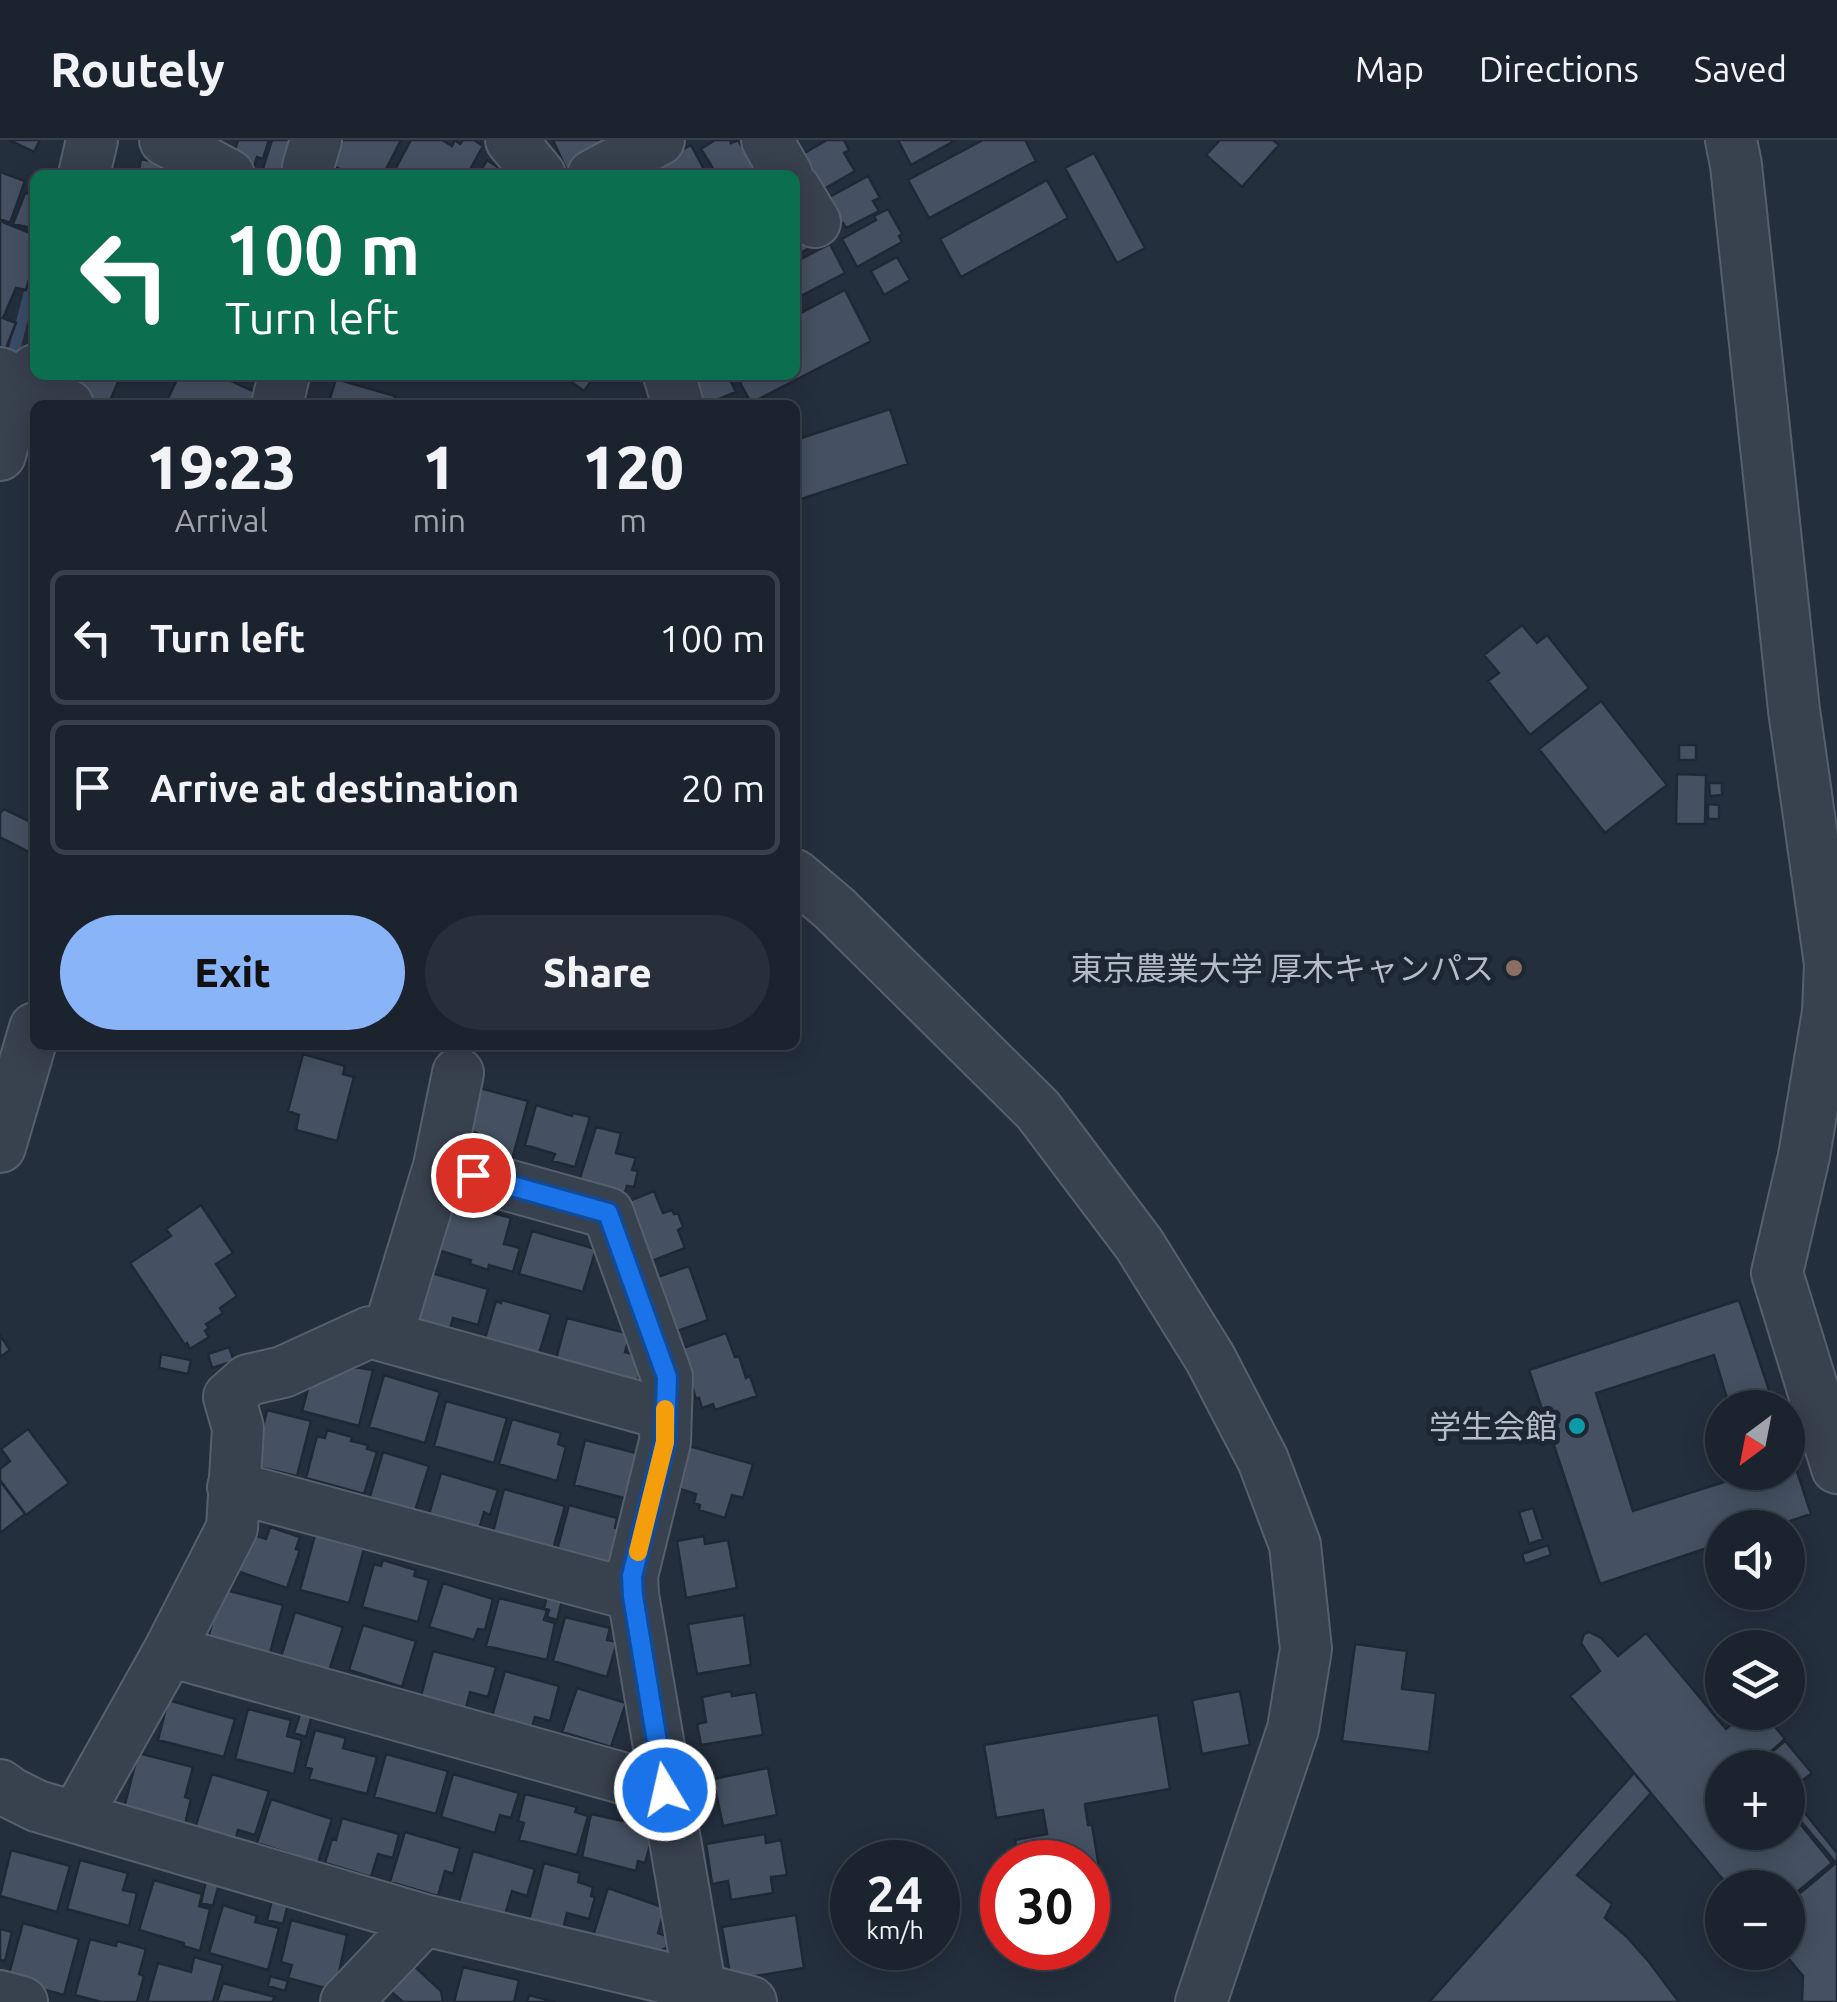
<!DOCTYPE html>
<html lang="en">
<head>
<meta charset="utf-8">
<style>
  body { margin:0; font-family:Ubuntu,"Noto Sans JP",sans-serif; background:#282f3a; color:#f1f3f6; height:100vh; display:flex; flex-direction:column; font-size:38px; white-space:nowrap }
  * { box-sizing:border-box; margin:0 }
  p { font-size:32px; color:#a0a4aa }
  .icon { flex:none; width:55px; height:55px; fill:none; stroke:currentColor; stroke-width:2; stroke-linecap:round; stroke-linejoin:round }
  .map { position:relative; flex:1; overflow:hidden }
  .panel { position:absolute; left:30px; top:260px; width:770px; height:650px; display:flex; flex-direction:column; background:#1b232e; border-radius:15px; box-shadow:0 5px 25px #0003,0 0 0 2px #39404a }
  .panel>* { flex:none }
  .banner { position:absolute; left:30px; top:30px; width:770px; height:210px; border-radius:15px; box-shadow:0 5px 25px #0003,0 0 0 2px #39404a; background:#0b6e4f; color:#fff; overflow:hidden }
  .needle { width:65px; rotate:212deg }
  .fabs { position:absolute; left:1705px; top:1250px; display:grid; gap:20px }
  .fabs a { display:grid; place-items:center; width:100px; height:100px; border-radius:50%; background:#1b232e; box-shadow:0 5px 25px #0003,0 0 0 2px #39404a; font-size:50px }
  .speed { position:absolute; left:830px; top:1700px; display:flex; gap:20px; font-size:50px; font-weight:700; text-align:center }
  .speed>* { display:grid; place-content:center; width:130px; height:130px; border-radius:50%; background:#1b232e; box-shadow:0 5px 25px #0003,0 0 0 2px #39404a; line-height:1 }
  .speed small { font-size:25px; font-weight:400 }
  .speed .limit { border:15px solid #d22; background:#fff; color:#111 }
  .pin { position:absolute; display:grid; place-items:center; width:85px; height:85px; color:#fff; margin:-42px; border:5px solid #fff; border-radius:50%; box-shadow:0 2px 10px #0007 }
  .me { position:absolute; width:110px; margin:-55px; rotate:351deg; stroke-linejoin:round; filter:drop-shadow(0 0 8px #0008) }
  .turn { display:flex; align-items:center; gap:35px; height:210px; padding:0 30px; font-size:45px }
  .turn .icon { width:130px; height:130px; stroke-width:2.5 }
  .turn b { display:block; font-size:70px; line-height:85px }
  .eta { display:flex; justify-content:space-evenly; align-items:center; height:170px; text-align:center }
  .eta b { font-size:60px; font-weight:800; line-height:70px }
  .cta { display:flex; gap:20px; margin-top:auto; padding:20px 30px }
  .cta a { flex:1; height:115px; border-radius:60px; background:#8ab4f8; color:#111; font-size:40px; font-weight:800; line-height:115px; text-align:center }
  .cta a+a { background:#282f3a; color:#f1f3f6 }
  ul { padding:0; list-style:none }
  li { display:flex; align-items:center; gap:30px; height:135px; margin:0 20px 15px; padding:0 10px; border:5px solid #39404a; border-radius:15px }
  li div { flex:1 }
  li b { display:block; font-size:38px }
  li em { font-style:normal }
  header { display:flex; align-items:center; gap:60px; box-sizing:border-box; height:140px; padding:0 50px; background:#1b232e; border-bottom:2px solid #39404a }
  header strong { font-size:48px }
  nav { display:flex; gap:55px; margin-inline-start:auto; font-size:35px }
  .map>svg:first-child { display:block }
</style>
</head>
<body>
<header>
<strong>Routely</strong>
<nav><a>Map</a><a>Directions</a><a>Saved</a></nav>
</header>
<div class="map">
<svg width="1837" height="1862" viewBox="0 0 1837 1862">
  <rect width="100%" height="100%" fill="#242f3e"/>
  <g fill="none" stroke-linecap="round" stroke-linejoin="round">
    <path stroke="#394c67" stroke-width="11" d="M13,215L35,131"/>
  </g>
  <path fill="#455162" stroke="#1f2835" stroke-width="2.5" d="M9,0H40L34,12Z
    M238,0H269L263,19L257,17L254,27L232,20Z
    M272,0H304L286,24L282,35H261Z
    M341,0H401L383,35H352L329,24Z
    M411,0H442L452,6L455,0L460,4L463,0H474L483,6L467,35H392Z
    M553,0H624L625,3L566,29Z
    M715,0H730L731,3L738,0L759,35H717L701,9Z
    M827,0H844L849,10L844,13L855,31L817,53L796,18Z
    M898,0H956L911,25Z
    M983,0H1025L1036,21L929,78L908,40Z
    M1220,0H1273L1279,5L1242,47L1206,15Z
    M691,5L707,35H635Z
    M1094,13L1145,108L1117,123L1065,28Z
    M141,19L161,23L159,35L138,34Z
    M487,20L502,30L499,35H478Z
    M0,32L25,41L10,83L0,79Z
    M868,36L880,58L873,61L879,71L846,88L843,83L838,86L824,60Z
    M1047,40L1068,78L961,137L940,99Z
    M25,53L35,55V89L13,84Z
    M888,69L902,94L899,96L902,102L857,127L842,99L876,80L874,76Z
    M795,76L811,107L795,116Z
    M0,81L35,95V119L26,150L16,148L3,178L16,183L4,213L0,212Z
    M830,104L845,133L795,159V122Z
    M897,117L910,140L884,155L871,131Z
    M845,150L871,201L751,263L736,235H795V176Z
    M57,235H116L114,238L119,240L108,265H103L54,243Z
    M179,235H218L264,256L260,265H165Z
    M562,235H593L595,236L584,251Z
    M690,235H728L736,252L705,265Z
    M336,239L395,256L392,265H328Z
    M890,269L908,324L795,361V300Z
    M1522,485L1537,503L1547,495L1589,548L1530,595L1488,541L1499,533L1484,515Z
    M1601,561L1667,645L1605,693L1539,609Z
    M1679,605H1696V620H1679Z
    M1677,634L1706,635L1705,684H1676Z
    M1709,643H1722V655L1710,656Z
    M1708,664L1719,665V679H1708Z
    M4,669L35,684V715L0,697V673Z
    M303,914L345,926L343,934L354,937L337,1001L296,990L299,975L288,971Z
    M476,947L528,961L510,1027L471,1017L477,993L464,989Z
    M536,965L572,976L573,973L590,977L575,1027L552,1021L555,1014L525,1005Z
    M596,987L621,993L616,1013L636,1018L632,1030L638,1031L634,1047L627,1046L624,1056L578,1044Z
    M654,1051L663,1073L672,1070L674,1074L678,1073L683,1087L678,1090L685,1108L642,1125L619,1065Z
    M444,1059L511,1078L504,1104L520,1108L513,1132L489,1125L488,1130L470,1124L471,1120L431,1108Z
    M201,1065L233,1113L216,1124L237,1156L220,1168L223,1173L206,1184L209,1188L205,1191L209,1197L190,1209L187,1203L185,1205L130,1123L171,1096L166,1089Z
    M532,1091L596,1109L583,1152L519,1134Z
    M689,1126L708,1180L669,1194L649,1140Z
    M428,1132L488,1149L478,1185L453,1178L449,1193L414,1184Z
    M502,1160L551,1174L538,1217L484,1202L496,1161L501,1163Z
    M1739,1160L1775,1268H1730L1714,1215L1596,1253L1633,1371L1749,1334V1332H1788V1304L1811,1374L1769,1388H1722V1403L1600,1444L1529,1230Z
    M567,1178L630,1194L625,1212L644,1217L637,1244L555,1223Z
    M726,1193L735,1217L739,1216L746,1238L750,1236L757,1256L715,1270L713,1264L702,1268L699,1258L696,1259L680,1209Z
    M0,1195L10,1210L0,1217Z
    M229,1207L234,1221L212,1228L208,1214Z
    M161,1214L191,1220L188,1234L159,1228Z
    M341,1225L373,1230L359,1286L302,1271L311,1238Z
    M384,1235L440,1252L425,1303L369,1287Z
    M446,1261L507,1278L494,1323L434,1306Z
    M267,1270L311,1281L297,1336L254,1326Z
    M512,1279L561,1293L558,1304L566,1307L557,1341L499,1324Z
    M28,1289L69,1343L26,1375L0,1340V1329L10,1321L1,1309Z
    M327,1290L352,1297L351,1301L368,1305L367,1309L377,1312L364,1354L306,1338L317,1296L325,1298Z
    M585,1300L640,1314L628,1359L574,1345Z
    M689,1306L753,1324L743,1358L732,1355L725,1378L699,1370L700,1365L694,1363L696,1354L677,1348Z
    M383,1312L429,1326L414,1374L369,1360Z
    M441,1333L498,1350L490,1375L484,1372L478,1393L428,1378Z
    M0,1341L25,1374L0,1393Z
    M504,1349L565,1366L550,1420L492,1396Z
    M569,1365L617,1378L615,1388L625,1391L610,1431L555,1418Z
    M1533,1368L1543,1399L1529,1404L1519,1372Z
    M270,1387L300,1397L296,1409L300,1410L287,1448L237,1431L250,1394L266,1399Z
    M315,1395L364,1409L349,1463L300,1450Z
    M704,1396L705,1404L728,1400L737,1448L686,1458L677,1401Z
    M1548,1405L1551,1415L1525,1424L1522,1414Z
    M383,1420L416,1430L414,1436L429,1440L418,1482L362,1467L374,1424L381,1426Z
    M443,1443L493,1459L485,1490L478,1489L474,1500L429,1487Z
    M222,1449L283,1465L267,1524L208,1498Z
    M549,1449L564,1453L557,1480L547,1477L549,1470L544,1468Z
    M499,1458L547,1470L544,1480L555,1483L547,1520L486,1506Z
    M295,1472L343,1487L329,1531L281,1517Z
    M744,1475L751,1525L697,1534L688,1484Z
    M565,1477L610,1488L607,1500L617,1502L607,1537L553,1521Z
    M363,1485L416,1501L402,1547L349,1530Z
    M1589,1492L1601,1498L1618,1516L1646,1493L1726,1589L1746,1572H1763L1785,1599L1752,1628H1722V1692H1788V1669L1832,1723L1796,1753L1803,1762L1799,1754L1836,1723L1788,1666V1628L1755,1626L1785,1601L1812,1633L1788,1652L1837,1713V1862H1802L1803,1836L1783,1812H1788V1748H1730L1570,1556L1600,1531L1581,1503L1584,1494Z
    M1355,1504L1407,1511L1402,1549L1436,1553L1429,1612L1342,1601Z
    M433,1511L496,1527L488,1557L470,1552L466,1568L421,1556Z
    M505,1531L559,1546L550,1581L535,1577L532,1587L492,1576Z
    M577,1548L626,1563L611,1607L562,1592Z
    M731,1551L732,1556L756,1552L763,1595L701,1605L697,1584L706,1582L702,1557Z
    M1240,1551L1250,1605L1202,1614L1192,1560Z
    M168,1560L235,1579L224,1617L158,1600Z
    M302,1568L313,1571L306,1597L294,1593Z
    M248,1569L291,1580L287,1596L302,1600L294,1634L235,1619Z
    M1158,1575L1170,1649L1085,1664L1088,1685H1092L1103,1751L1088,1754V1722H1024L1022,1712H1017L1015,1700L1047,1694L1043,1670L996,1678L984,1605Z
    M315,1590L346,1598L343,1608L377,1617L367,1654L309,1639L312,1629L305,1627Z
    M138,1613L193,1627L185,1657L191,1659L185,1684L124,1668Z
    M386,1614L448,1631L436,1674L374,1657Z
    M768,1628L777,1675L723,1686L713,1639Z
    M1634,1633L1651,1653L1577,1735L1612,1764L1605,1778L1627,1797L1649,1822L1679,1862H1429Z
    M212,1634L269,1651L255,1695L238,1690L235,1701L195,1688Z
    M453,1634L519,1653L511,1678L500,1675L495,1693L441,1677Z
    M525,1654L577,1667L575,1672L588,1676L577,1715L519,1700L524,1683L518,1681Z
    M271,1659L332,1679L318,1723L257,1703Z
    M591,1674L628,1682L629,1677L656,1684L645,1723L638,1721L636,1731L582,1717Z
    M342,1678L399,1694L393,1718L378,1714L371,1737L325,1723L332,1699L336,1700Z
    M405,1692L460,1708L453,1734L445,1731L438,1756L390,1742Z
    M765,1694L766,1703L781,1700L787,1735L771,1737L773,1753L731,1760L728,1741L712,1744L706,1704Z
    M11,1710L70,1726L57,1772L0,1756Z
    M473,1711L535,1729L527,1756L512,1751L505,1775L459,1762Z
    M80,1720L128,1733L123,1750L137,1753L129,1786L67,1769Z
    M544,1723L580,1733L578,1742L593,1747L591,1756L595,1757L589,1779L567,1773L563,1789L529,1780Z
    M207,1736L220,1740L213,1766L201,1763Z
    M154,1740L202,1754L199,1766L210,1769L200,1811L183,1806L184,1803L139,1790Z
    M608,1748L665,1768L658,1793L669,1797L666,1808L655,1813L637,1809L638,1805L592,1799Z
    M273,1756L289,1760L283,1784L267,1780Z
    M223,1765L257,1776L255,1782L279,1788L268,1830L209,1813Z
    M796,1775L804,1828L731,1840L722,1787Z
    M291,1780L347,1795L338,1837L336,1836L332,1850L288,1838L292,1825L281,1822Z
    M23,1783L79,1799L64,1855L34,1847L35,1841L9,1834Z
    M0,1789L12,1792L5,1821L0,1820Z
    M90,1799L116,1806L117,1801L146,1809L139,1834L144,1836L137,1862H101L75,1855Z
    M194,1817L223,1825L213,1862H147L158,1823L191,1832Z
    M411,1823L441,1851L443,1862H403L387,1848Z
    M463,1827L519,1840L514,1862H454Z
    M270,1836L288,1841L285,1851L268,1846Z
    M223,1843L275,1857L272,1862H274H217Z
    M529,1855L555,1862H527Z"/>
  <g fill="none" stroke-linecap="round" stroke-linejoin="round">
    <defs>
      <path id="minor" d="M165,0L229,35
        M511,0L540,35
        M767,0L787,35
        M1731,0L1736,25L1794,570L1830,824L1828,872L1804,1016L1777,1133L1837,1328
        M84,35L92,0
        M309,35L308,27L316,0
        M593,35L659,0
        M795,49L815,82
        M0,233L68,265
        M669,235L678,265
        M277,265L284,235
        M0,315L20,242L35,230
        M795,735L835,769L1038,970L1139,1104L1210,1218L1263,1320L1295,1405L1306,1509L1293,1589L1201,1862
        M0,1007L35,888
        M439,1026L608,1073L667,1237L665,1302L632,1436L633,1455L700,1846L705,1862
        M387,1197L664,1274
        M233,1347L633,1455
        M169,1511L665,1650
        M0,1645L11,1653L37,1666L424,1780L700,1846L708,1851L751,1862
        M76,1677L169,1511L232,1388L238,1288L229,1257L248,1240L283,1232L370,1192L387,1197L439,1026L458,933
        M0,1856L22,1862
        M346,1862L424,1780"/>
    </defs>
    <use href="#minor" stroke="#565f6c" stroke-width="54"/>
    <use href="#minor" stroke="#38414e" stroke-width="50"/>
  </g>
  <g fill="none" stroke-linecap="round" stroke-linejoin="round">
    <defs>
      <path id="route" d="M473,1035L608,1073L667,1237L665,1302L632,1436L633,1456L665,1650"/>
    </defs>
    <use href="#route" stroke="#114b97" stroke-width="25"/>
    <use href="#route" stroke="#1a73e8" stroke-width="18"/>
    <path stroke="#f59e0b" stroke-width="18" d="M638,1412L665,1302V1269"/>
  </g>
  <circle fill="#8d6e63" stroke="#1d2633" stroke-width="4" cx="1514" cy="828" r="10"/>
  <circle fill="#0f9aa8" stroke="#1d2633" stroke-width="4" cx="1577" cy="1286" r="10"/>
  <g text-anchor="middle" dominant-baseline="central" stroke-width="10" stroke-linejoin="round" paint-order="stroke">
    <g font-size="32" fill="#b4bcc9" stroke="#1d2633" text-anchor="end">
      <text x="1494" y="828">東京農業大学 厚木キャンパス</text>
      <text x="1557" y="1286">学生会館</text>
    </g>
  </g>
</svg>
<div class="fabs">
<a><svg class="needle" viewBox="-14 -14 28 28"><path d="M0-13l5 13h-10z" fill="#e53935"/><path d="M0 13l5-13h-10z" fill="#a0a4aa"/></svg></a>
<a><svg class="icon" aria-label="sound" viewBox="0 0 24 24"><path d="M4 9h4l5-4v14l-5-4H4zM17 9q2 3 0 6"/></svg></a>
<a><svg class="icon" aria-label="layers" viewBox="0 0 24 24"><path d="M12 4l9 5-9 5-9-5zM3 14l9 5 9-5"/></svg></a>
<a>+</a>
<a>−</a>
</div>
<div class="speed"><div>24<small>km/h</small></div><div class="limit">30</div></div>
<div class="pin" style="left:473px;top:1035px;background:#d93025"><svg class="icon" aria-label="arrive" viewBox="0 0 24 24"><path d="M6 21V4h12l-3 4 3 4H6"/></svg></div>
<svg class="me" style="left:665px;top:1650px" viewBox="-20 -20 40 40"><circle r="17" fill="#1a73e8" stroke="#fff" stroke-width="3"/><path d="M0-11L8 9 0 5-8 9z" fill="#fff"/></svg>
<div class="banner">
<div class="turn"><svg class="icon" aria-label="left" viewBox="0 0 24 24"><path d="M17 20v-9H6M10 6l-5 5 5 5"/></svg><div><b>100 m</b>Turn left</div></div>
</div>
<section class="panel">
<div class="eta">
<div><b>19:23</b><p>Arrival</p></div>
<div><b>1</b><p>min</p></div>
<div><b>120</b><p>m</p></div>
</div>
<ul>
<li><svg class="icon" aria-label="left" viewBox="0 0 24 24"><path d="M17 20v-9H6M10 6l-5 5 5 5"/></svg><div><b>Turn left</b></div><em>100 m</em></li>
<li><svg class="icon" aria-label="arrive" viewBox="0 0 24 24"><path d="M6 21V4h12l-3 4 3 4H6"/></svg><div><b>Arrive at destination</b></div><em>20 m</em></li>
</ul>
<div class="cta"><a>Exit</a><a>Share</a></div>
</section>
</div>
</body>
</html>
